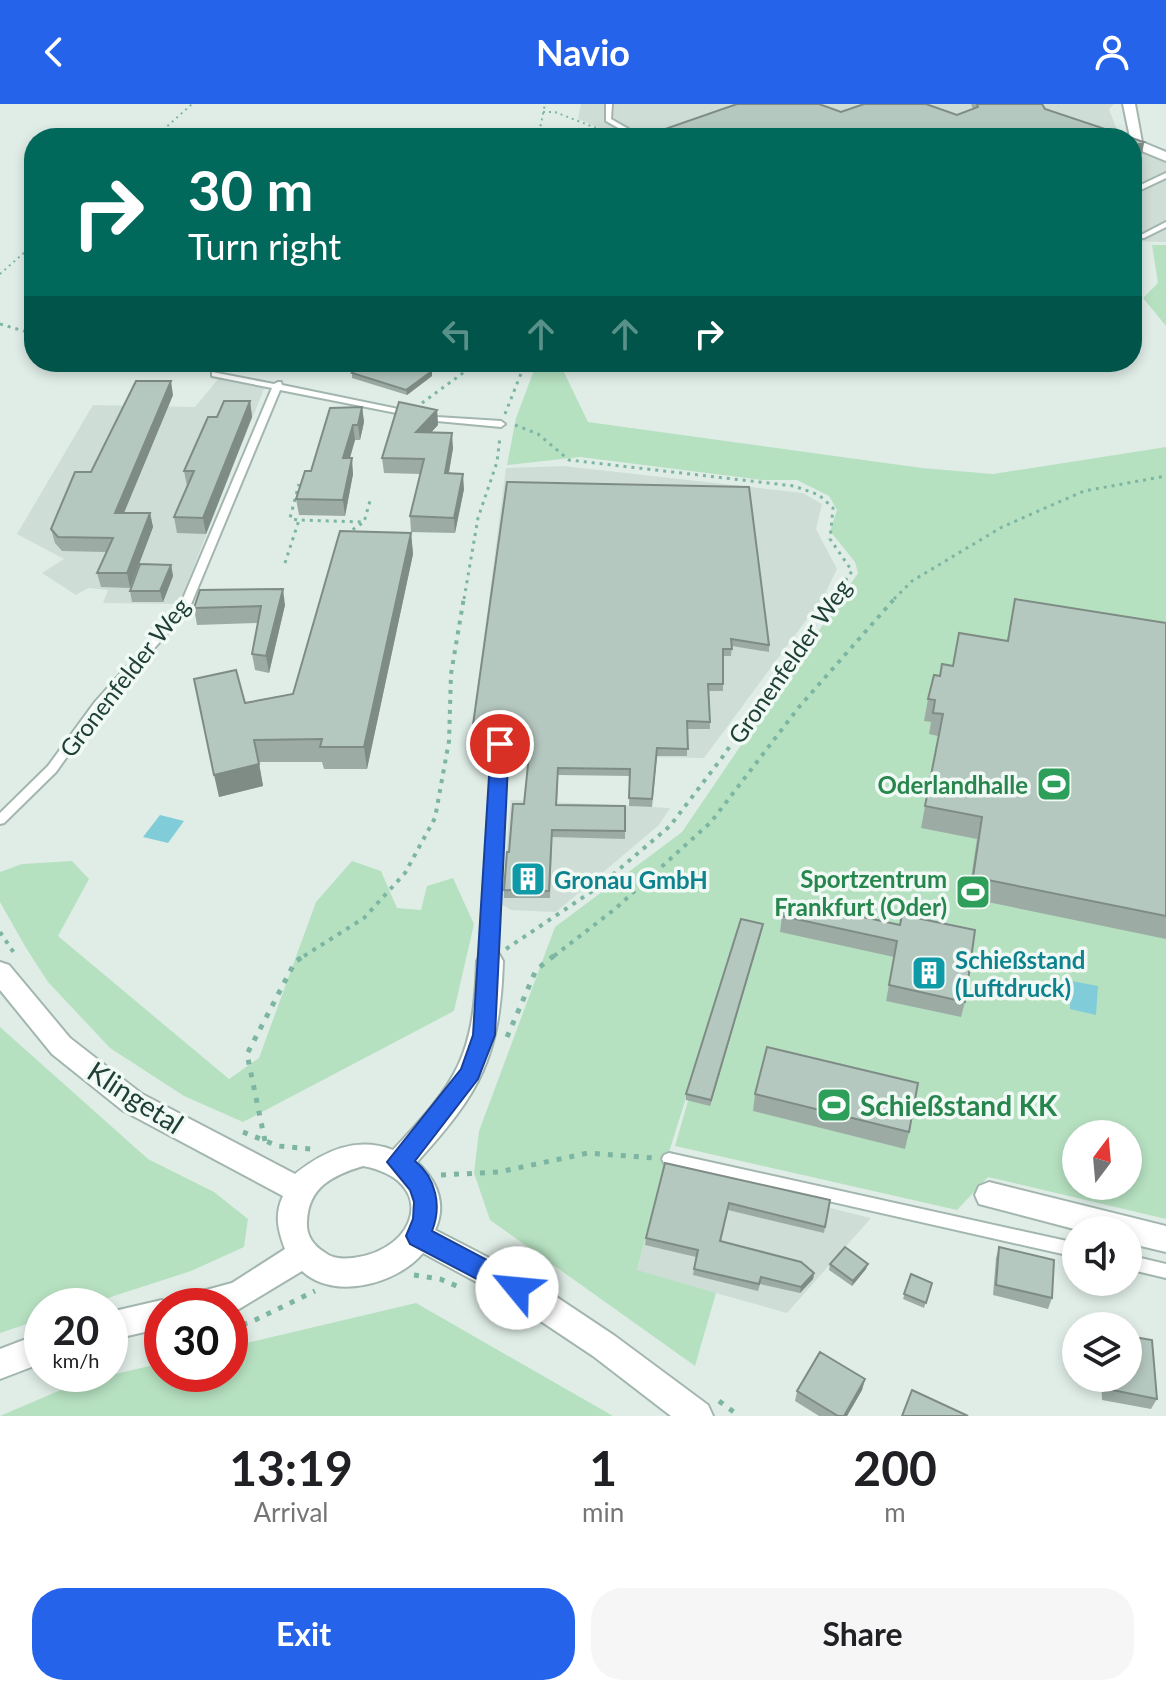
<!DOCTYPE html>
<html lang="en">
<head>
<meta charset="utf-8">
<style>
  body { margin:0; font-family:Lato,sans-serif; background:#f6f6f6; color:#202124; height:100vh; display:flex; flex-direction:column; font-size:30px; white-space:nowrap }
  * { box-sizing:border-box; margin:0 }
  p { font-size:26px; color:#757577 }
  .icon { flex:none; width:44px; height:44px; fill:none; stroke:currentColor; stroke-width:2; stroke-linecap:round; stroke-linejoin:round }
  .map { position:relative; height:1312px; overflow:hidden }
  .drawer { display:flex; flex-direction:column; background:#fff; flex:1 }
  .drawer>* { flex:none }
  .guide { position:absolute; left:24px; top:24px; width:1118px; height:244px; border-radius:32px; box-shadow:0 4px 12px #0003; background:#00695c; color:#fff; overflow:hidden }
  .needle { width:52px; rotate:16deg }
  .buttons { position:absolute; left:1062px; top:1016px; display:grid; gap:16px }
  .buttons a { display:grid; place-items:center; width:80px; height:80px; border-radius:50%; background:#fff; box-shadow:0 4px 12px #0003; font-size:40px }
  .speed { position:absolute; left:24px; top:1184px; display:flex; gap:16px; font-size:40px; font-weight:700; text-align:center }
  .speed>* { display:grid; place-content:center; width:104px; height:104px; border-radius:50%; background:#fff; box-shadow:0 4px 12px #0003; line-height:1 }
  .speed small { font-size:20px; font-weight:400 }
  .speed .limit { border:12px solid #d22; background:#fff; color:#111 }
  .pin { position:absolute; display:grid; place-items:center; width:68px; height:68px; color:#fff; margin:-34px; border:4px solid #fff; border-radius:50%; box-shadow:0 2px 8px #0007 }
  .me { position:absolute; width:88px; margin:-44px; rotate:298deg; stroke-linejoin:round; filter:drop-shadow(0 0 6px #0008) }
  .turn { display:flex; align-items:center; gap:28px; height:168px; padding:0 32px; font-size:36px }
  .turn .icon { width:104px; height:104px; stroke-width:2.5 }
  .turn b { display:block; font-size:56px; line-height:68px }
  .lanes { display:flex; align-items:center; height:76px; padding:0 32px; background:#0003; justify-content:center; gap:40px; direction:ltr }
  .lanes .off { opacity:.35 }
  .eta { display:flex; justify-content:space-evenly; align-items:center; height:136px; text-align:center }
  .eta b { font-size:48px; font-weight:700; line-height:56px }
  .button { display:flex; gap:16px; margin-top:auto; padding:16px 32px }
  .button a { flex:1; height:92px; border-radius:32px; background:#2563eb; color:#fff; font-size:32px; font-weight:700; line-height:92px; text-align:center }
  .button a+a { background:#f6f6f6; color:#202124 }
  header { display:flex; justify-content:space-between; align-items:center; height:104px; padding:0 32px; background:#2563eb; color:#fff; font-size:36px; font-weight:700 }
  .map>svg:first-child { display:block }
</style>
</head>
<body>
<header><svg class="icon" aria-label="back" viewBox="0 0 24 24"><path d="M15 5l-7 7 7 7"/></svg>Navio<svg class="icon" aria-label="person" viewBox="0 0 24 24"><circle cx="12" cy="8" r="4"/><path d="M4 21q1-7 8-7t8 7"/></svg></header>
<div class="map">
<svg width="1166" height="1312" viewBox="0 0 1166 1312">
  <rect width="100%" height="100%" fill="#e0ede7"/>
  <path fill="#ceddd6" d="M581,0H1114L1109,5L1120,34H622L578,15Z
    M1132,44L1166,55V138L1132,137Z
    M219,274L265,282L179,500L103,499L108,486L88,484L76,491L42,469L64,455L17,430L93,301L195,303Z
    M563,362L803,389L822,400L816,425L837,465L824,492L704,654L469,650L506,364Z
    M511,696L670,704L659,721L556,808L511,806L501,800Z
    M664,1064L871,1114L787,1209L637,1167Z"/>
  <path fill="#b6e1c1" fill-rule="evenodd" d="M1152,141H1166V222L1143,194L1158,179Z
    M537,258H559L588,318L922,364L993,370L1166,343V1115L988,1073L957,1106L675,1042L719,889L664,1064L637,1166L716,1189L695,1262L490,1116L474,1069L479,1027L555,823L682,728L858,469L855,458L830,427L837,406L829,392L797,376H762L580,353L507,361L516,314ZM1076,1030H1128V1082H1076Z
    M72,757L89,775L58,832L229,975L259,954L316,798L352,757L381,767L397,804L421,806L427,782L453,774L474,820L454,907L243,1018L184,992L110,944L48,878L26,844L0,798V768L22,760Z
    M0,923L148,1055L214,1088L248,1115L244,1143L191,1167L83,1202H42V1215L0,1229Z
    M416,1199L613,1312H0L77,1279L162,1259V1270H230V1243Z"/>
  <path fill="#81ccd9" d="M160,711L184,717L168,739L143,733Z
    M1071,877L1098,882L1096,911L1070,905Z"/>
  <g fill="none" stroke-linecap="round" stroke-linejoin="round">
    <defs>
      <path id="lane" d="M606,0H612L611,15L644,34H636L606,17Z
        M1166,69V74L1132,90V85Z
        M1166,118V123L1144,134H1132V130L1141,131Z
        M212,268L274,280L278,278H281L282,281L437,313L501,317L505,320L501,323L437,317L280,286L189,505L103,602L56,668L4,719L0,720V709L48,662L95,598L179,504L272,284L212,272Z
        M500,636L505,640L496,857L494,860L490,862L486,860L484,857L495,640Z
        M669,1049L1076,1139V1153L669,1061L664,1059L662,1055L664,1051Z
        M1128,1151L1166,1160V1174L1128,1165Z"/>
      <path id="street" d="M1123,0H1135L1142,38L1166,48V57L1132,43Z
        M490,847L499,850L503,857C500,952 481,988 417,1058C437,1077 447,1100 435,1126L528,1174L615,1232L708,1301L713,1312H671L593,1252L506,1194L423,1149C397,1180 334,1197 302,1167L239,1205L230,1207V1202H180L184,1192L232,1179L285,1145C278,1126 274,1111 283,1092L122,1006L52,950L0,886V858L9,861L70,934L142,990L295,1070C324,1047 356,1032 393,1046C458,977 474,952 477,857L481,850ZM363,1062C438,1076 419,1146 353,1154C343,1155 333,1155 324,1148C313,1141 306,1131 307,1118C308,1083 333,1071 363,1062Z
        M989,1078L1166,1122V1148L1128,1139V1126H1078L979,1100L975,1091L979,1082Z
        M162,1196L174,1202H162V1224L110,1236V1208Z
        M42,1229V1259L0,1275V1245Z"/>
    </defs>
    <use href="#lane" stroke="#a2b6af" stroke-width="4"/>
    <use href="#street" stroke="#a2b6af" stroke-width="4"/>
    <path stroke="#7db5a3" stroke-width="2" stroke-dasharray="2 4" stroke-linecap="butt" d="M543,8H555L601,26
      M154,34L192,0
      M538,34L545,0
      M0,170L34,140"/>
    <path stroke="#7db5a3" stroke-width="3" stroke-dasharray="3 5" stroke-linecap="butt" d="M0,220L34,230
      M165,258L202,266
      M422,299L478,258
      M505,310L522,267L518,258
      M515,321L538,330L569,356L794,382L819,391L833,404L830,435L852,467L833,495
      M297,416L290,414L299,380
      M346,430L364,418L370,397
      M285,459L299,416L364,418
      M464,495L478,414L497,358L500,333
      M894,495L912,477L1002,423L1084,387L1166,372"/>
    <path stroke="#7db5a3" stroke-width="4" stroke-dasharray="4 6" stroke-linecap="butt" d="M0,828L16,852
      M506,845L597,784L670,722L721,655L834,493
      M304,852L364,814L405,769L435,714L449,637L451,570L464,493
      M554,852L615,805L711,718L799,603L896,493"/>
    <path stroke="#7db5a3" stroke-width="5" stroke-dasharray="5 8" stroke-linecap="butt" d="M507,933L536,866L556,850
      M243,1028L278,1042L311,1045
      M265,1037L247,950L295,858L307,850
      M441,1071L499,1068L588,1049L654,1054
      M414,1171L440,1175L459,1183
      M230,1224L251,1218L315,1187
      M719,1297L739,1312"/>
    <use href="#lane" fill="#fff" fill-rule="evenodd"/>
    <use href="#street" fill="#fff" fill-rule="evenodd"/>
  </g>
  <path fill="#9caca5" d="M737,0H819L841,8L864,0H926L957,11L973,5L971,0H1042L1045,5L1144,38L1142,50L1132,54V34H664L665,25Z
    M432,267V272L407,291L352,274V269Z
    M173,291L124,409H150L153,423L130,484L101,483L97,469L106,448L62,447L55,439L51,425L91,368Z
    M250,297L252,313L206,430L177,429L174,413L187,382L184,367L217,313Z
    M362,303L364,318L360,336H355L350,354L353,370L345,412L299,411L296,395L311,367Z
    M437,306L438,321L431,328L453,344L449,369L464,385L455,429L411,428L410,412L420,370L384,369L382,354Z
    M507,378L769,541V548L732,542L731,552H723V587H709L710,625H687V652H657L652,703L629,702L630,672L558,671L557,701L625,702V735L552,733L550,794H504V786L509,748L524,700L529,649L508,648L507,638L500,633L493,638L492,648L470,649V642Z
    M411,429L413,450L367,665H324L322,658H259L263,682L219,693L245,599L293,590Z
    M171,461L173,472L163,498H132L130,487Z
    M1015,495L1166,519V835L968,794L977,735L921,724L938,632L929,630L931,618L924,617L928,595L940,572L953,562L1007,537Z
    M285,501L269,569L255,566L252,550L258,519L197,521L194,504Z
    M782,812L900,821L965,898L961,913L886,897L894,853L780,828Z
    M763,820L710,1002L686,996V990Z
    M755,990L909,1028L905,1045L753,1007Z
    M665,1059L830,1096L824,1129L728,1106L721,1137L814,1169L813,1175L800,1189L760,1180L758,1187L693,1171L696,1153L645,1141L646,1134Z
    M999,1143L1052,1194L1048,1205L993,1191L996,1154Z
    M830,1160L866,1165L852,1182L829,1166Z
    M911,1170L932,1179L924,1204L903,1195Z
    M1101,1274H1128L1157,1295L1151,1305L1102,1296Z
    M865,1275L862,1286L847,1312H819L795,1297L797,1287Z"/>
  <path fill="#7f8c86" d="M1144,38L1142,50L1132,54V43Z
    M432,267V272L407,291L406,286Z
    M171,277L173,291L118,423L115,409Z
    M250,297L252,313L206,430L203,414Z
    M362,303L364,318L360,336L358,321Z
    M437,306L438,321L418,343L416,328Z
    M353,321L355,336L345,370L343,354Z
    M452,329L453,344L446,384L445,369Z
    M352,354L353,370L345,412L343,396Z
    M463,370L464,385L455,429L454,414Z
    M150,409L153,423L130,484L127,469Z
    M411,429L413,450L367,665L364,643Z
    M171,461L173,472L163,498L160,487Z
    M283,485L285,501L269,569L266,552Z
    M500,626V633L493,638L492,648L493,630Z
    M259,660L263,682L219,693L214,671Z
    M763,820L762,826L710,1002L711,996Z
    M868,1160L866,1165L852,1182L853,1177Z
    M814,1169L813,1175L800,1189L801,1183Z
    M865,1275L862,1286L847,1312H844Z"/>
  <path fill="#b5c8c0" stroke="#7f8c86" stroke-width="2" d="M737,0H819L841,8L864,0H926L957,11L978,3L977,0H1042L1045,5L1144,38L1132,43V34H686L665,25Z
    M368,258H400L432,267L406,286L352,269Z
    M136,277H171L115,409H150L127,469H97L113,434L58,433L51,425L75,368H91Z
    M224,297H250L203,414L174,413L194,367H184L208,313H217Z
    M399,298L437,306L416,328L452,329L445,369L463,370L454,414L410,412L424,355L382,354Z
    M362,303L358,321H353L343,354H352L343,396L296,395L305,367H311L330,304Z
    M507,378L749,383L769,541L731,535L732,545H723V580H708L710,618L687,617L688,645L657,644L652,695L629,694L630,665L558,664L556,701L625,702V727L552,726L549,787L504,786L507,748H509L513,700H524L530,641H507V630L500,626L493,630L491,640L470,642Z
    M340,427L411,429L364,643H320L322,635L254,636L259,660L214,671L194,575L236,566L245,599L293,590Z
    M140,460L171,461L160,487H130Z
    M283,485L266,552L252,550L261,502L194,504L200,486Z
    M1015,495L1166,519V812L973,773L982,713L925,702L943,610L933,609L935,596L928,595L934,571L940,572L942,560L953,562L959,529L1008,537Z
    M785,796L900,821L902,811L975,826L965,898L889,881L897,837L782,812Z
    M741,815L763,820L711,996L686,990Z
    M767,943L918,979L909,1028L755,990Z
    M665,1059L830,1096L825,1123L729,1099L720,1137L801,1158L814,1169L801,1183L761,1173L759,1180L694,1165L698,1146L646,1134Z
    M845,1143L868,1160L853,1177L830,1160Z
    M999,1143L1054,1156L1052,1194L996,1181Z
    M911,1170L932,1179L926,1199L904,1190Z
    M1128,1232L1152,1236L1157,1295L1107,1285L1106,1274H1128Z
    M820,1248L865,1275L844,1312H838L797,1287Z
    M912,1286L968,1312H902Z"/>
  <path fill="#2563eb" stroke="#184099" stroke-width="2" d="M500,634L509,640L495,931L478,975L415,1057C436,1074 442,1102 432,1127L525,1176L529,1184L525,1192L517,1196L410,1140L406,1132L413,1115L414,1098L410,1086L387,1058L461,965L473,931L491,640Z"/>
  <defs>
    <symbol id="stadium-square" viewBox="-11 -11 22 22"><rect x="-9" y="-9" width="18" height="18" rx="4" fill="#2e9e5b" stroke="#f1f9f5"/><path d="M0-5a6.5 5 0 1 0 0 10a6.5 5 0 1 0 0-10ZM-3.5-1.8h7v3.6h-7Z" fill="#fff"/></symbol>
    <symbol id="building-square" viewBox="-11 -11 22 22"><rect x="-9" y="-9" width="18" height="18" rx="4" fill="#0f9aa8" stroke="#f1f9f5"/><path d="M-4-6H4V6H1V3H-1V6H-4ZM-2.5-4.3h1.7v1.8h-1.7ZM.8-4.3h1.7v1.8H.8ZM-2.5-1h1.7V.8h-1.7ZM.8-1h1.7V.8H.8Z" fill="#fff"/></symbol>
  </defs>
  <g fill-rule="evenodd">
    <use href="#stadium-square" x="1034" y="660" width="40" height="40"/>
    <use href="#building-square" x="508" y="755" width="40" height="40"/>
    <use href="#stadium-square" x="953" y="768" width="40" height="40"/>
    <use href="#building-square" x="909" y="849" width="40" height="40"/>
    <use href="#stadium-square" x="814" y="981" width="40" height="40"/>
  </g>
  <g text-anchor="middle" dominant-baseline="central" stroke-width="7" stroke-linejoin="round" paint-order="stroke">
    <g font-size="24" fill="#1f4037" stroke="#f1f9f5">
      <text transform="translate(789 557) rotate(-55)">Gronenfelder Weg</text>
      <text transform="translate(124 573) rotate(-52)">Gronenfelder Weg</text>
    </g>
    <g font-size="24" font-weight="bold" fill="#27864d" stroke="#f1f9f5" text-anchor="end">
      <text x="1028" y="680">Oderlandhalle</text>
      <text x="947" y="774">Sportzentrum<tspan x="947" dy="28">Frankfurt (Oder)</tspan></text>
    </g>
    <g font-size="24" font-weight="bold" fill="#0d838f" stroke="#f1f9f5" text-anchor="start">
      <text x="554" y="775">Gronau GmbH</text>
      <text x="955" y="855">Schießstand<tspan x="955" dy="28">(Luftdruck)</tspan></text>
    </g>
    <g font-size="28" fill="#1f4037" stroke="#f1f9f5">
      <text transform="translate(136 993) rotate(33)">Klingetal</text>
    </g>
    <g font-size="28" font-weight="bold" fill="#27864d" stroke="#f1f9f5" text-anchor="start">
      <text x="860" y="1001">Schießstand KK</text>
    </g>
  </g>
</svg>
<div class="buttons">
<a><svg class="needle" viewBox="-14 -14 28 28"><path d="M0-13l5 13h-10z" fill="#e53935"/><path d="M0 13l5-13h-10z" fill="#757577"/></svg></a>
<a><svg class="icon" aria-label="sound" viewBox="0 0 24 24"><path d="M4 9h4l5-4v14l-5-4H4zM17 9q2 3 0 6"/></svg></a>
<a><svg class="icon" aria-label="layers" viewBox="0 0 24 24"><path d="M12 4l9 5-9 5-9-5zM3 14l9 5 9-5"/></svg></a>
</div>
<div class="speed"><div>20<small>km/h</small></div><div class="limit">30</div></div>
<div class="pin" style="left:500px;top:640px;background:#d93025"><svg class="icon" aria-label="arrive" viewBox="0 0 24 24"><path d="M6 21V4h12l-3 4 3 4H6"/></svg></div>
<svg class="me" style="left:517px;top:1184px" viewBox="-20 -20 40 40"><circle r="19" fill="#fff"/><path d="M0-13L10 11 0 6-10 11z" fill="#2563eb"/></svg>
<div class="guide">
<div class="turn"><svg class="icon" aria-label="right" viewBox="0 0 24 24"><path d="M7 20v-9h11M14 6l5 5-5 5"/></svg><div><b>30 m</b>Turn right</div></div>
<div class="lanes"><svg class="icon off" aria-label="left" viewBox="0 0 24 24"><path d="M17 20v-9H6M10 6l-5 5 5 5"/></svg><svg class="icon off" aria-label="ahead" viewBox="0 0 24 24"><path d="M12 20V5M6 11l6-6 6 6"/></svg><svg class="icon off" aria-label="ahead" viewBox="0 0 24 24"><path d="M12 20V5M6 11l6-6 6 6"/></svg><svg class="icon" aria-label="right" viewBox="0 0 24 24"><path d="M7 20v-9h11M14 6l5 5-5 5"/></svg></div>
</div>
</div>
<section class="drawer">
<div class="eta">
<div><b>13:19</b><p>Arrival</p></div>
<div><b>1</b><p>min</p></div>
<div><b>200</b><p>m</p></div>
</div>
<div class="button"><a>Exit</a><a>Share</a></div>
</section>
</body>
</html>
